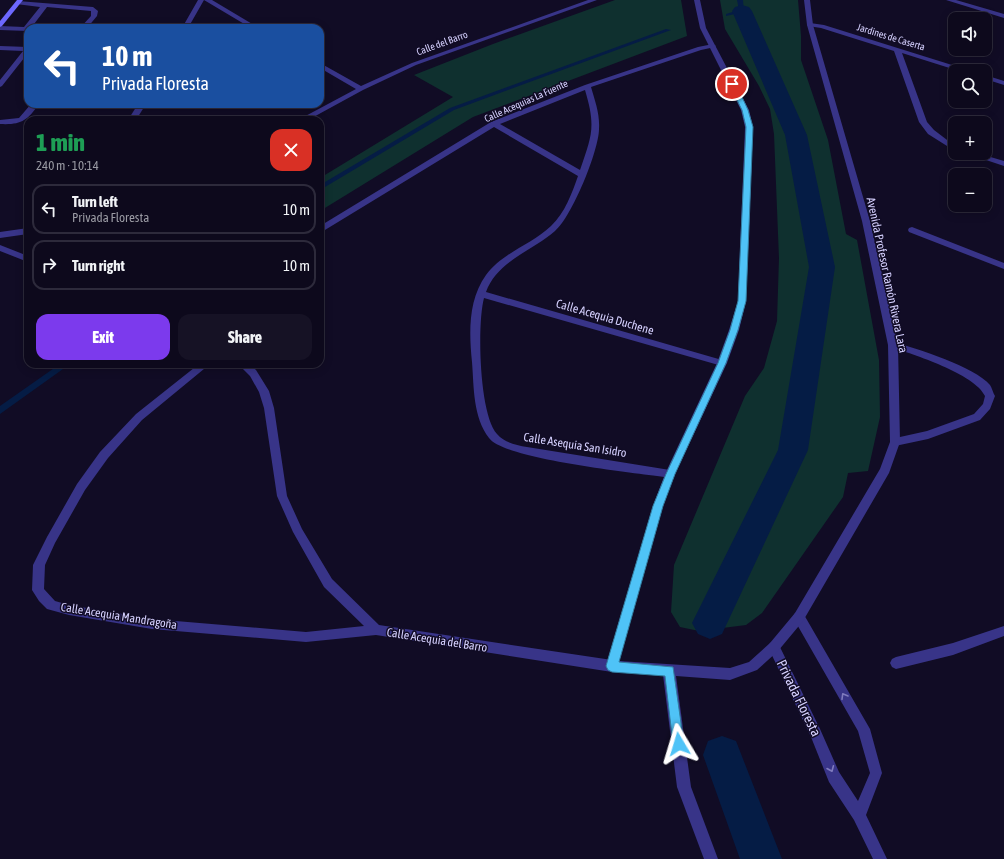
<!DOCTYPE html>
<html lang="en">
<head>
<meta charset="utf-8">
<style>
  body { margin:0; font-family:"Asap Condensed",sans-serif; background:#161225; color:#f1f3f6; height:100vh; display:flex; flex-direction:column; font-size:15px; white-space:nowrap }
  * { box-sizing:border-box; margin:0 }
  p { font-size:13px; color:#9a9aa3 }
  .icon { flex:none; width:22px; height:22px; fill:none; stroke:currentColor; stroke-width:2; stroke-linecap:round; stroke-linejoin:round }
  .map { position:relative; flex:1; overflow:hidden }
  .details { position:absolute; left:24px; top:116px; width:300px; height:252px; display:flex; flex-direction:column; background:#0d091c; border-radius:12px; box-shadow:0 2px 10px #0003,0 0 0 1px #2d2a3b }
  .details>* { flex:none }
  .banner { position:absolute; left:24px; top:24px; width:300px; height:84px; border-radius:12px; box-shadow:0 2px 10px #0003,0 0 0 1px #2d2a3b; background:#1a4fa0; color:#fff; overflow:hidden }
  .controls { position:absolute; left:948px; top:12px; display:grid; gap:8px }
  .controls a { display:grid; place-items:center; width:44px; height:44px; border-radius:8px; background:#0d091c; box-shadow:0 2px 10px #0003,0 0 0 1px #2d2a3b; font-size:20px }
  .pin { position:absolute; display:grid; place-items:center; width:34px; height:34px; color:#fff; margin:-17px; border:2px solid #fff; border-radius:50%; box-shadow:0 1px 4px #0007 }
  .me { position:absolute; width:44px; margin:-22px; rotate:353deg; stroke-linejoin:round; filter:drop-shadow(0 0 3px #0008) }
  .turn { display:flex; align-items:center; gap:14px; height:84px; padding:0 12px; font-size:18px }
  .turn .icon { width:52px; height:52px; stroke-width:2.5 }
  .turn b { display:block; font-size:28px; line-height:34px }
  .round { display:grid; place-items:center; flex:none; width:42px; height:42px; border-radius:12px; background:#161225 }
  .headline { display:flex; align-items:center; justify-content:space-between; height:68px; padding:0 12px }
  h1 { font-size:24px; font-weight:800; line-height:30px; color:#1e9e55 }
  .button { display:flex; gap:8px; margin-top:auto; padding:8px 12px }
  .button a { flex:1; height:46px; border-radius:12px; background:#7c3aed; color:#fff; font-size:16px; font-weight:800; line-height:46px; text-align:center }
  .button a+a { background:#161225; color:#f1f3f6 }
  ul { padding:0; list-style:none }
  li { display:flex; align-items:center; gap:12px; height:50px; margin:0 8px 6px; padding:0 4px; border:2px solid #2d2a3b; border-radius:12px }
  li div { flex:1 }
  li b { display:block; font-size:15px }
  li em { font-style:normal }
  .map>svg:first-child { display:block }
</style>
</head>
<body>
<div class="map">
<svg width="1004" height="859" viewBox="0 0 1004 859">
  <rect width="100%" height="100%" fill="#110c25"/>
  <path fill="#0f302f" d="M615,0H681L687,36L473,117L320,211V178L453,97L414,75L493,44Z
    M720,0H798L801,36V60L828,140L846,234L857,240L879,360L880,417L868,471L848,473L843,497L762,613L746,625L699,631L680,627L671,612L674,565L745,396L764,368L777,321L779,258L774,134L770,109L759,86L725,29Z"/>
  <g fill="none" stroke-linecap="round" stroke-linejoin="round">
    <path fill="#051c45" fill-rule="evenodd" d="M737,0H743L744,12L726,16V14L739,10Z
      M666,29L671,30L454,110L320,190V185L450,108Z
      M60,364H70L0,414V406Z"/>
    <path fill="#051c45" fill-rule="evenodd" d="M742,5L749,7L752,11L807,135L835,267L808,450L722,634L710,639L698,634L692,623L778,450L809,267L785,135L732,11L735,7Z
      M722,736L736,741L782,859H740L703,755L708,741Z"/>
    <path fill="#383488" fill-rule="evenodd" d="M18,1L93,7L98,11L97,16L87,28H80L91,16V11L47,7L31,28H28V31L0,30V26L24,27L40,7L16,4L15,3Z
      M0,46L28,47V53L2,86L0,87V80L23,51L0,50Z
      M31,104H39C27,121 21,125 0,124V120L19,118Z"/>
    <path fill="#383488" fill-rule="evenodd" d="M198,0H212L259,28H251L204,0L188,28H182Z
      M588,0H597L416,65L363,90L308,120H298L356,89L320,68V63L361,86L412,63Z
      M810,23L824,25L968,70L969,71H959L902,53L927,122L934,130L955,146V151L928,134L919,122L894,51L821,28L808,26L807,25Z
      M713,44L716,46L715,47L701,50L591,87C595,101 600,114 599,129C599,150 572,217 555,231C532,251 497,261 486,292L722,360L727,363L725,365L722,366L484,298C477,324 479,414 497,434C505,443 516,445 527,447L670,470L674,471L675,474L674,477L670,478C638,473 505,460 489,438C473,417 474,388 472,362C469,333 468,300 486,275C503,252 531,245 551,226C565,213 572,193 578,176L494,127L320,233V226L491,122L585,85L698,47ZM585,90C596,127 592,135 580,170L500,124Z
      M985,75L1004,81V85L985,79Z
      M138,104H146L136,120H128Z
      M965,153H977L1004,161V166Z
      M912,227L1004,263V269L909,232L908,230L909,228Z
      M28,228V234L0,238V232Z
      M0,245L28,256V262L0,251Z
      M893,342C916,348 975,367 990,385C992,388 993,393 995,396L990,409L980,420L928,439L895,446L891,445L890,442L891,439L927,431L974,414L983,404L985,396C975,374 913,354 890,347L888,345L890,343Z
      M199,364H210L142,420L108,458L85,490L55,543L45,565L44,589L55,601L69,605L152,619L306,632L364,626L324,587L293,532L277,496L264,408L259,392L250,376L238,364H249L256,370L269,391L274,408L287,496L302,529L332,579L379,625L612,660L616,662L618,666L616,670L612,672L376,635L306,642L152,629L69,615L47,609L39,601L32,590L33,565L47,537L77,484L100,452L136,414Z
      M799,612L803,613L870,729L882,773L866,815L887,859H873L854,820L829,782L811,737L768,647L770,643L774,641L778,643L820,729L839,772L858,801L870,773L858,731L795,621L793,617L795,613Z
      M1004,626V636L953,655L896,669L892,667L890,663L892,659L896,657L953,643Z"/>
    <path fill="#383488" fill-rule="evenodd" d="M694,0H700L706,28L749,110L753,127L746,301L739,330L727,363L675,474L663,506L619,661L730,668L749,662L770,643L795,613L880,469L890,442L888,345L862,221L807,25L804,0H810L813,25L870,221L898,345L900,442L889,473L803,621L778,651L757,670L730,680L676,676L691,787L718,859H704L677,787L663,675L612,672L608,670L606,666L653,506L665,474L717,363L729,330L738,301L745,127L741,110L700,28Z
      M946,0H956L1004,14V18Z"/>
    <path fill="#6d68ff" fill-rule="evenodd" d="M17,0H23L2,26L0,27V21Z"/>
  </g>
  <defs><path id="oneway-chevron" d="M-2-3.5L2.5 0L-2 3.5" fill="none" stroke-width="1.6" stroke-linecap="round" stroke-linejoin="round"/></defs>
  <g stroke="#7f7bbe">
    <use href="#oneway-chevron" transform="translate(844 696) rotate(-120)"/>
    <use href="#oneway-chevron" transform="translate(831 769) rotate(67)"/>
  </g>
  <path fill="#4fc3f7" stroke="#337fa1" d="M730,83L736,84L748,110L753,127L746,301L738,330L726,363L675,474L663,506L619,662L673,667L684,744L683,748L679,749L675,748L673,744L665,676L612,672L608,670L606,666L653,506L666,474L718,363L730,330L738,301L746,127L742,110L729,84Z"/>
  <g text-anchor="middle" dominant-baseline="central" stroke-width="3" stroke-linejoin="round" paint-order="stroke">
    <g font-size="10" fill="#d6d1ff" stroke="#110c25">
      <text transform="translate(891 37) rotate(17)">Jardines de Caserta</text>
      <text transform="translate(442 43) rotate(-20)">Calle del Barro</text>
      <text transform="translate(526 101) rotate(-24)">Calle Acequias La Fuente</text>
    </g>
    <g font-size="12" fill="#d6d1ff" stroke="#110c25">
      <text transform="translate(887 275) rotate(78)">Avenida Profesor Ramón Rivera Lara</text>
      <text transform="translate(605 317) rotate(16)">Calle Acequia Duchene</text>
      <text transform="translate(575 445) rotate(9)">Calle Asequia San Isidro</text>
      <text transform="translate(119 616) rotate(9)">Calle Acequia Mandragoña</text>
      <text transform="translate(437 640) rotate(9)">Calle Acequia del Barro</text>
    </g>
    <g font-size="14" fill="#d6d1ff" stroke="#110c25">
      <text transform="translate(799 698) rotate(64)">Privada Floresta</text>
    </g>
  </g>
</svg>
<div class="controls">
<a><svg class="icon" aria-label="sound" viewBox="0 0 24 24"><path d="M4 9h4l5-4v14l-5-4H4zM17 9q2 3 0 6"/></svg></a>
<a><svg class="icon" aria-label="search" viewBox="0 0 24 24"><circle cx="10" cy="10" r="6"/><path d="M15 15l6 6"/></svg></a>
<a>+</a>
<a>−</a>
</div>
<div class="pin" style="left:732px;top:84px;background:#d93025"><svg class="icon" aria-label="arrive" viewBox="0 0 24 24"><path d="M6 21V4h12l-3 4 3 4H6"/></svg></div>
<svg class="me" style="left:679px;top:744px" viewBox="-20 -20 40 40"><path d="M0-17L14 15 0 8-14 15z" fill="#4fc3f7" stroke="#fff" stroke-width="4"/></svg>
<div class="banner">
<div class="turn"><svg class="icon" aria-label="left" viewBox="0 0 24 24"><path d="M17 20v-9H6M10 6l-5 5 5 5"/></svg><div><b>10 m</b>Privada Floresta</div></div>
</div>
<section class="details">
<div class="headline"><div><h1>1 min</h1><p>240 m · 10:14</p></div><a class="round" style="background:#d93025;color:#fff"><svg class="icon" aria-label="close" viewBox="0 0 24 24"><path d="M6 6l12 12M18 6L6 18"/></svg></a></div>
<ul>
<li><svg class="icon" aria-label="left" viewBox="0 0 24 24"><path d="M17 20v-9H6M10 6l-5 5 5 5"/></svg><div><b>Turn left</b><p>Privada Floresta</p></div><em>10 m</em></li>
<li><svg class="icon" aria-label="right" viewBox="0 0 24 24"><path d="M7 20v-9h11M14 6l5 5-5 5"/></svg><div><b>Turn right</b></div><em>10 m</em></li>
</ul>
<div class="button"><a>Exit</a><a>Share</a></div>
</section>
</div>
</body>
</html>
